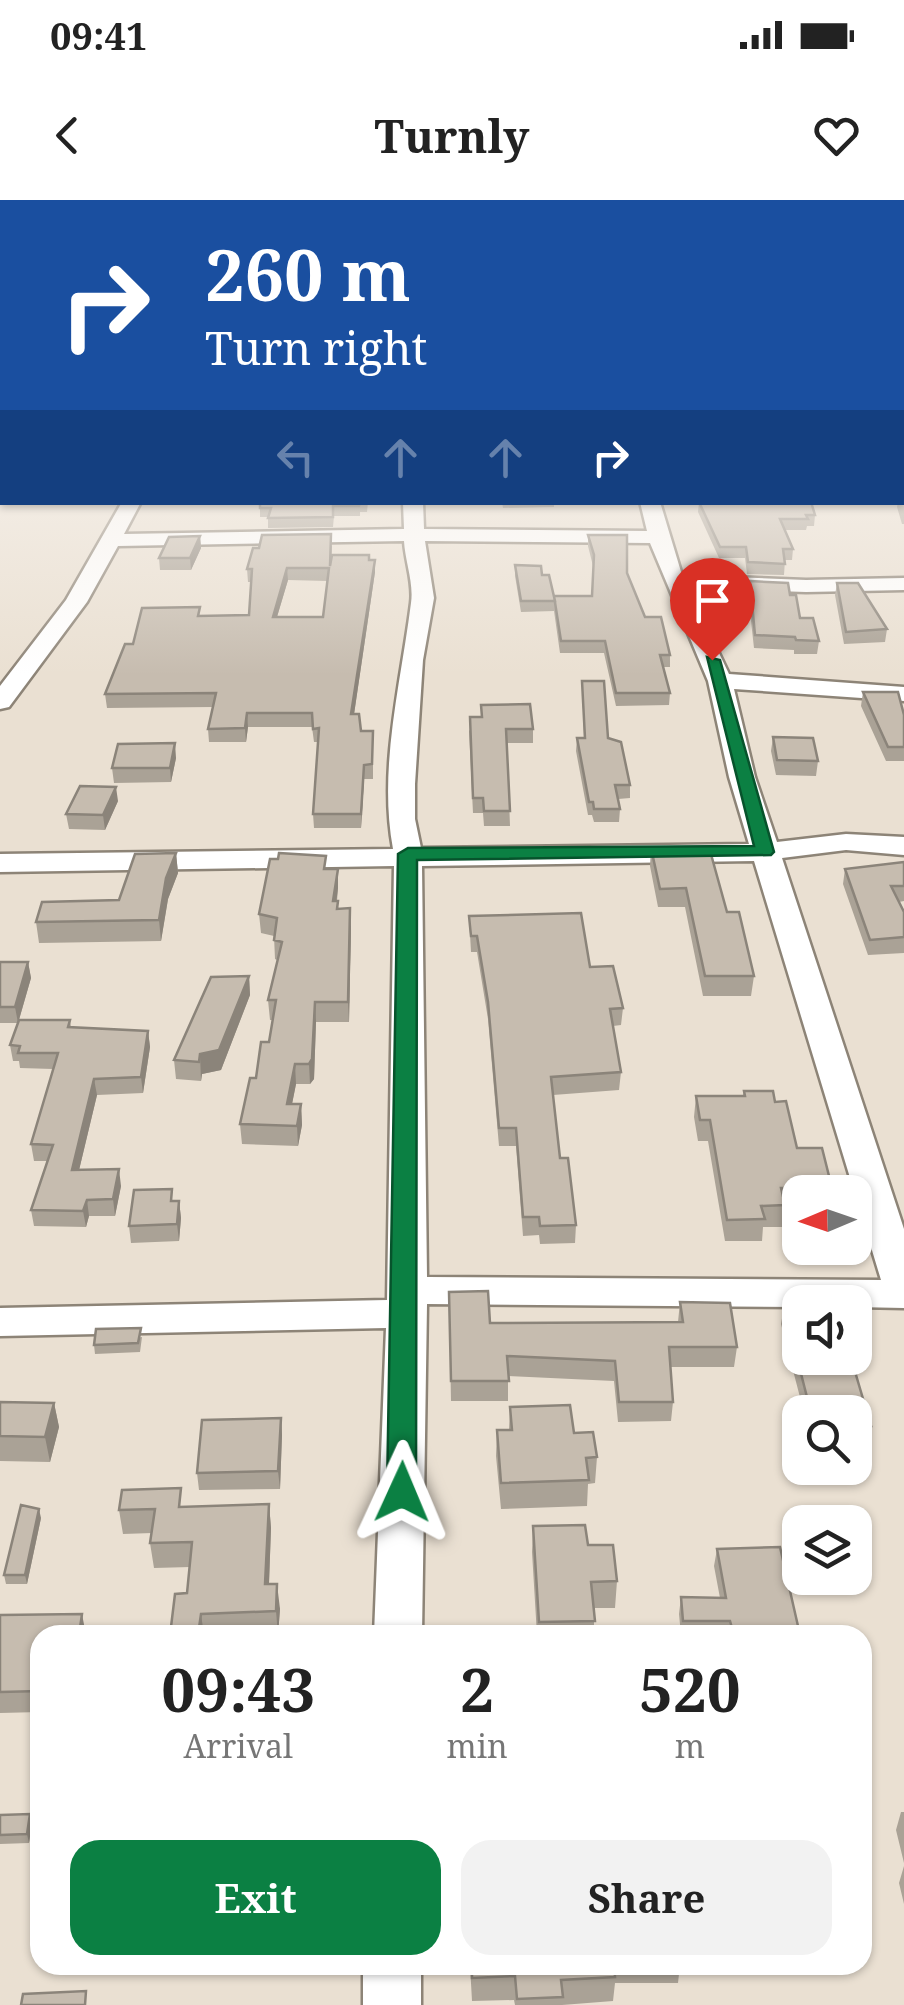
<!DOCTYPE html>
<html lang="en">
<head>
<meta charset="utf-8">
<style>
  body { margin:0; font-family:"Noto Serif",serif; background:#f2f2f2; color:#222; height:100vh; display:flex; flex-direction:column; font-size:38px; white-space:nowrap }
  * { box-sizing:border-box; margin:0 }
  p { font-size:32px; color:#767676 }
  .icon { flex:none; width:55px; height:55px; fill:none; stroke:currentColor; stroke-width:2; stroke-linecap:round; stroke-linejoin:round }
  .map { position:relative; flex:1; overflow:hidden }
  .drawer { position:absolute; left:30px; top:1425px; width:842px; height:350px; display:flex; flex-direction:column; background:#fff; border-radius:30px; box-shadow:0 2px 8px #0004 }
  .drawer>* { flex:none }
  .hud { position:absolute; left:0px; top:0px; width:905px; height:305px; box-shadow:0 2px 8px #0004; background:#1a4fa0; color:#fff; overflow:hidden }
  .needle { width:65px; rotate:268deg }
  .tools { position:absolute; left:782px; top:975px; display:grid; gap:20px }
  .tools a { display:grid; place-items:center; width:90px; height:90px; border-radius:20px; background:#fff; box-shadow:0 2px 8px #0004; font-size:50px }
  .pin { position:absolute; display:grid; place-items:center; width:85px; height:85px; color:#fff; margin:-102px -42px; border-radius:50% 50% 50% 0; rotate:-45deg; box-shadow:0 0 10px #0007 }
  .pin .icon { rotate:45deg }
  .me { position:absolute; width:110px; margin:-55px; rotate:1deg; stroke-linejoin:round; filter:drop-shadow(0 0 8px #0008) }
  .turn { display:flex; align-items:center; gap:35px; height:210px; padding:0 40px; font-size:45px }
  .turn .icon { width:130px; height:130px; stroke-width:2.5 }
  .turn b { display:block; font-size:70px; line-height:85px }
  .lanes { display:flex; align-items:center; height:95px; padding:0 40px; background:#0003; justify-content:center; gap:50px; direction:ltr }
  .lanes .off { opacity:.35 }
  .eta { display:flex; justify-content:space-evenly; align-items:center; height:170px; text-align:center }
  .eta b { font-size:60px; font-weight:700; line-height:70px }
  .cta { display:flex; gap:20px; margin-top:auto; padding:20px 40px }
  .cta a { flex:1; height:115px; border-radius:30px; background:#0b8043; color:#fff; font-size:40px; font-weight:700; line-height:115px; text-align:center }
  .cta a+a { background:#f2f2f2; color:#222 }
  .status { display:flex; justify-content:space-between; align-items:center; height:70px; padding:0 50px; background:#fff; direction:ltr }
  .status svg { height:28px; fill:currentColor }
  header { display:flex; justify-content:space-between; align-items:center; height:130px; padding:0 40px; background:#fff; font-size:45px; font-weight:700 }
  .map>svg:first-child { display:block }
</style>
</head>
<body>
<div class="status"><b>09:41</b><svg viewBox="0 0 49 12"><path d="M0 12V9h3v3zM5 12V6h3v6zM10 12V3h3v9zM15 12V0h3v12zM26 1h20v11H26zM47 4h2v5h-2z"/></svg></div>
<header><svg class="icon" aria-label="back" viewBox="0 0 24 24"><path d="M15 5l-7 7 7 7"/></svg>Turnly<svg class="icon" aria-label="heart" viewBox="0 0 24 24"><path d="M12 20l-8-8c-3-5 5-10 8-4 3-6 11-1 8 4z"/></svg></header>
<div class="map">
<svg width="904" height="1805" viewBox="0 0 904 1805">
  <rect width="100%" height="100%" fill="#eae0d2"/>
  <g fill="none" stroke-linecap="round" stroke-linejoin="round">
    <defs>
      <path id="minor" d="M122,302H141L124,334L404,329L403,302H423L424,329L647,331L640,302H660L682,375L806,380L904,378V390L806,392L688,388L729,474L904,487V501L734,489L755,577L777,642L846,634L904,637V655L846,650L782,658L904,1029V1108L855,1107V1102H800V1107L427,1104L422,1435H374L386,1128L0,1136V1108L387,1100L394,666L0,672V654L393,649C378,568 401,483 411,403C414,383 405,361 404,341L118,346L87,402L9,507L0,509V486L66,400ZM425,341L650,343L708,481L729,577L749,644L421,648L415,619V584L423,460L434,398ZM754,661L881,1080L427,1077L422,666Z
        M363,1765H421V1805H363Z"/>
    </defs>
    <use href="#minor" stroke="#8d8477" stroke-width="5"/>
    <use href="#minor" fill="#fff" fill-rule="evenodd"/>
  </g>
  <path fill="#aaa296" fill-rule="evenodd" d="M904,296V324H902L897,307L898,302H902Z
    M260,302H368L367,312H360V316H334L333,327L268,328V317H260Z
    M502,302H554V307L503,308Z
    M699,302L815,315L814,326H807L806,330H785L793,349L792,360H785L784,375L747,374L745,358H719L698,312Z
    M588,335L627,373L645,417L670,455V467H663L670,493L669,505L616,506L604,453H560L554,411L521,412L515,376V365L542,375L554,399L592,396L593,366L588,346Z
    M200,336L201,348L191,370H160L159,358Z
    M332,346L331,360H369L375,372L354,514L361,531H373V579H364L361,628H314L313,614L318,542H314L312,527H248L246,542H209L208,529L213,507L107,508L105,494L133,444L201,416L249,415L251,382H248L247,369ZM288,380L328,381L323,417H277Z
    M750,381L790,395L800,418L819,441L817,454H794V450L754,448L748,394Z
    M837,383L887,429L885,442L844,444L835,395Z
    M582,481L630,585V598L618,599L620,609L619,622H594L592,615H588L576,551L577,538H584Z
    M863,492L904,515V561H886L861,506Z
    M481,505L533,529V543H507L510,626H484L483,613H473L469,531L481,517Z
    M773,537L818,561L816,576L776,575L771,551Z
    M176,558L171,582L114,583L112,568Z
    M118,601L105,630L69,629L66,614Z
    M651,648L727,712L754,776L751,796H703L685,707H658L650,666Z
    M176,653L178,673L168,699L161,741L39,743L36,722L119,700Z
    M904,662V701L899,702L904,712V753L868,755L843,684L845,669Z
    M326,669L338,688L337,701L338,709L351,727L349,822H316L314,879L310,884H296L292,904H301L302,925L298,946L242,944L240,924L269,842L273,820H270L268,800L277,760L275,759L274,736L261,733L259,714Z
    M469,716L590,767L623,808L621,825L613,826L621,872L619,890L553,895L560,958L576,1025L575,1043L540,1044L539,1035L523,1036L516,946H499L488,819L477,752H471Z
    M0,762H28L31,778L19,820H70L71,827L148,831L150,847L143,893L97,895L79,970L121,986L115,1016H89L86,1027L34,1026L31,1010L47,961H34L31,944L53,869L20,868L19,861H13L10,845L18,823H0Z
    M249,776L250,795L221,870L202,874L201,881L176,879L174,860Z
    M744,891L775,902L797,948L832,988L831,992H800V1009H785L782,1027H763L762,1041H725L708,941H698L694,917L696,896H743Z
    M174,1001H179L181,1018L179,1041L131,1043L129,1026Z
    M449,1092L490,1123L678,1122L680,1102L737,1147L734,1167H670L673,1202L671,1221L618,1222L614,1181L508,1176V1201H451Z
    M855,1105L863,1131L860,1149H855Z
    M784,1107L871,1226L868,1244H855V1212H800V1243H793L790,1223L792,1205H802L781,1124Z
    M142,1137L140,1152L95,1154L94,1145Z
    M0,1202L54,1203L59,1227L50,1262L0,1261Z
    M510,1207L574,1233L597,1257L595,1283L588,1284L587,1306L501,1309L496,1256L497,1230H509Z
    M281,1218L282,1235L280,1289L199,1290L197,1273Z
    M269,1304L271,1328L269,1384L280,1409L278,1435H170L187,1393L190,1367L154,1368L150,1343L152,1333L123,1334L119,1310Z
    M41,1318L27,1384H6L4,1375Z
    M533,1326L588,1345L617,1381L615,1408H594V1435H537L532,1352Z
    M717,1349L798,1426L796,1435H681L679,1414L681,1397L720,1398L714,1366Z
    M0,1415L40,1435V1512L0,1513Z
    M901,1612H904V1663L896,1630Z
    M30,1614L32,1623L29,1643L0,1644V1615Z
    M904,1666V1704L899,1683Z
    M470,1765H680L678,1783H615L613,1801L562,1805H515L514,1800L472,1801Z"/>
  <path fill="#8b847a" d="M200,336L201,348L191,370L190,358Z
    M375,360V372L352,528L351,514Z
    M287,368L288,380L273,430V417Z
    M247,513L248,527L246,542L245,528Z
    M175,543L176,558L171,582L170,568Z
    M364,565V579L361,628V614Z
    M116,587L118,601L105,630L103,615Z
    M176,653L178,673L168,699L161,741L159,720L166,678Z
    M338,669V688L334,720L333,701Z
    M350,708L351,727L349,822L348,802Z
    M28,762L31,778L18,823L15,807Z
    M249,776L250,795L221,870L202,874L201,881L200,854Z
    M315,802L316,822L314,879L310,884L309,864Z
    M148,831L150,847L143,893L141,877Z
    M295,864L296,884L288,924L287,904Z
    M94,879L97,895L75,987L72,970Z
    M301,904L302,925L298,946L297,926Z
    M119,969L121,986L115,1016L113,999Z
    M87,1000L89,1016L86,1027L83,1011Z
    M179,1001L181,1018L179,1041L177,1024Z
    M54,1203L59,1227L50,1262L45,1237Z
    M281,1218L282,1235L280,1289L278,1271Z
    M269,1304L271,1328L268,1409L265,1384Z
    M39,1309L41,1318L27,1384L25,1375Z
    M277,1384L280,1409L278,1435L276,1411Z
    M82,1414L86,1435H79Z
    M201,1414L204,1435H198Z
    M30,1614L32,1623L29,1643L27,1634Z"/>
  <path fill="#c6bcaf" stroke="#8b847a" stroke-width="2.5" fill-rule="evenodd" d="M902,222H904V279H902Z
    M260,302H360L359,306H333V317L268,318L271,308H260Z
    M699,302H811L815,315H806L808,319H780L793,349H783L785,364L748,362L746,347H720Z
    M331,334L330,366L332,355H369V360H375L351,514H359L361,531H373L372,564L364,565L361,614H313L319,528L313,529L312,513H247L245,528L208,529L216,493L105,494L125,444H133L142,408L200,407L198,416L249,415L252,369H247L253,348H259L262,335ZM287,368H329L323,417H273Z
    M588,335H627V373L645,417H661L670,455H660L670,493H616L605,441H561L554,396H592L594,355Z
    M200,336L190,358H159L169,337Z
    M515,365L541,366L542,375H549L555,401H521Z
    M750,381L788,383L790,395H796L800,418H813L819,441L796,440L795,437L755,435Z
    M837,383H858L887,429L846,432Z
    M582,481H604L608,538L621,542L630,585H615L620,609H594L593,602H589L577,538H585Z
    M863,492H898L904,515V547H888Z
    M530,504L533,529H506L510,611H484L483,598H473L470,517H482L481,505Z
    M773,537L813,538L818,561L777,560Z
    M175,543L170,568H112L118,544Z
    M80,586L116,587L103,615L66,614Z
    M709,647L727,712H739L754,776H705L686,688L660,689L651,648Z
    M176,653L166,678L159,720L36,722L42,702L119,700L135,654Z
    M279,653L326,656L324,669H338L333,701H338L337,709L350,708L348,802H315L312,859L309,864H295L287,904H301L297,926L240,924L250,878H256L261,842H269L276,800H268L282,742L274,740L277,718L259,714L270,659H278Z
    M904,662V686H891L904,712V737L870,740L845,669Z
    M581,713L590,767L613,766L623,808L610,809L621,872L551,877L560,958H568L576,1025L540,1026L539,1017H523L516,928H499L488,802L477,736H471L469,716Z
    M0,762H28L15,807H0Z
    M249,776L219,850L200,854L199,862L174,860L211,777Z
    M19,820H70L68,827L148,831L141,877L94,879L72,970L119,969L113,999L87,1000L83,1011L31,1010L53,945L31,944L58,853H18L20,846L10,845Z
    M744,891H773L775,902L786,901L797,948H822L832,988H781L785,1005L761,1006L765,1019L727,1020L710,920H700L696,896H745Z
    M172,989L171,1001H179L177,1024L129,1026L134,990Z
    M488,1091L490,1123L683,1122L680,1102L730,1103L737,1147H669L673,1202H619L615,1161L507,1156L509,1181H451L449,1092Z
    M855,1105L863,1131L855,1132Z
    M800,1106V1158H851L871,1226H855V1212H800V1225H796L792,1205H809L784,1107Z
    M141,1128L138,1143L94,1145L96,1129Z
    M0,1202L54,1203L45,1237L0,1236Z
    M570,1205L574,1233L593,1232L597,1257L586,1258L589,1280L501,1283L497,1230H512L510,1207Z
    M281,1218L278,1271L197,1273L202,1220Z
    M181,1288L179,1307L269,1304L265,1384H277L276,1411L201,1414L198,1435H170L175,1394L187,1393L192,1342L150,1343L155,1309L119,1310L122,1290Z
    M21,1305L39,1309L25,1375H4Z
    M585,1325L588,1345H613L617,1381L591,1382L595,1421L539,1422L533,1326Z
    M780,1347L798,1426L732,1428L730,1421H683L681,1397L726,1398L717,1349Z
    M82,1414L79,1435H40V1491L0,1492V1415Z
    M30,1614L27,1634L0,1635V1615Z
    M472,1765H614L615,1777L561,1780L563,1797L517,1799L515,1776L472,1778Z
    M86,1791L85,1805H21L23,1794Z"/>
  <linearGradient id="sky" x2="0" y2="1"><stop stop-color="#8fa0a9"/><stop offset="0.47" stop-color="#f6f1eb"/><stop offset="1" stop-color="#f6f1eb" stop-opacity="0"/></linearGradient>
  <rect width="904" height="475" fill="url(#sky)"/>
  <path fill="#0b8043" stroke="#07532c" stroke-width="2.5" d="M707,457L720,460L774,652L771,655L417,660L416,1292L412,1300L402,1304L391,1300L387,1292L398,654L408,648L754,646Z"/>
</svg>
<div class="tools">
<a><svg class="needle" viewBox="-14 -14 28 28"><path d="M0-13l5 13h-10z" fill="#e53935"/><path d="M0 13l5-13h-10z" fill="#767676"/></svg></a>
<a><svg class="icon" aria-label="sound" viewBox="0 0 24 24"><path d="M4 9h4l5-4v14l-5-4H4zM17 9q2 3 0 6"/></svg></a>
<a><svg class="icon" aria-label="search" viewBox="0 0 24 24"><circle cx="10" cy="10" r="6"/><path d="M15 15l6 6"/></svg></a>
<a><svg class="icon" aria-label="layers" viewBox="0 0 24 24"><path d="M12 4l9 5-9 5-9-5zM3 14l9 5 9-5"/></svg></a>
</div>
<div class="pin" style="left:712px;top:460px;background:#d93025"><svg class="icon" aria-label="arrive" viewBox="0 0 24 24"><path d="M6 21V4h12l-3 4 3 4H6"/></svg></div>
<svg class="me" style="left:402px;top:1292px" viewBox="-20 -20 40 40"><path d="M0-17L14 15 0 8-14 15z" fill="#0b8043" stroke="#fff" stroke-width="4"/></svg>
<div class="hud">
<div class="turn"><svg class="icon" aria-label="right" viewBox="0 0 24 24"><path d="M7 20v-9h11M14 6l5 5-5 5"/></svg><div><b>260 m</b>Turn right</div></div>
<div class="lanes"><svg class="icon off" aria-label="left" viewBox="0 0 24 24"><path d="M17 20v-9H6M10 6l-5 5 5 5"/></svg><svg class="icon off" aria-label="ahead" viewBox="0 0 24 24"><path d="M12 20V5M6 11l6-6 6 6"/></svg><svg class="icon off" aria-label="ahead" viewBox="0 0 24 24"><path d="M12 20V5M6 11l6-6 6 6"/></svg><svg class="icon" aria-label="right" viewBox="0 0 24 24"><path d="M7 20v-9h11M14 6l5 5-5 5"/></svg></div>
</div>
<section class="drawer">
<div class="eta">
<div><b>09:43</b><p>Arrival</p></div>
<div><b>2</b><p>min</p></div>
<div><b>520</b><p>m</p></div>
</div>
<div class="cta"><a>Exit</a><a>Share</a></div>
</section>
</div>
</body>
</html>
